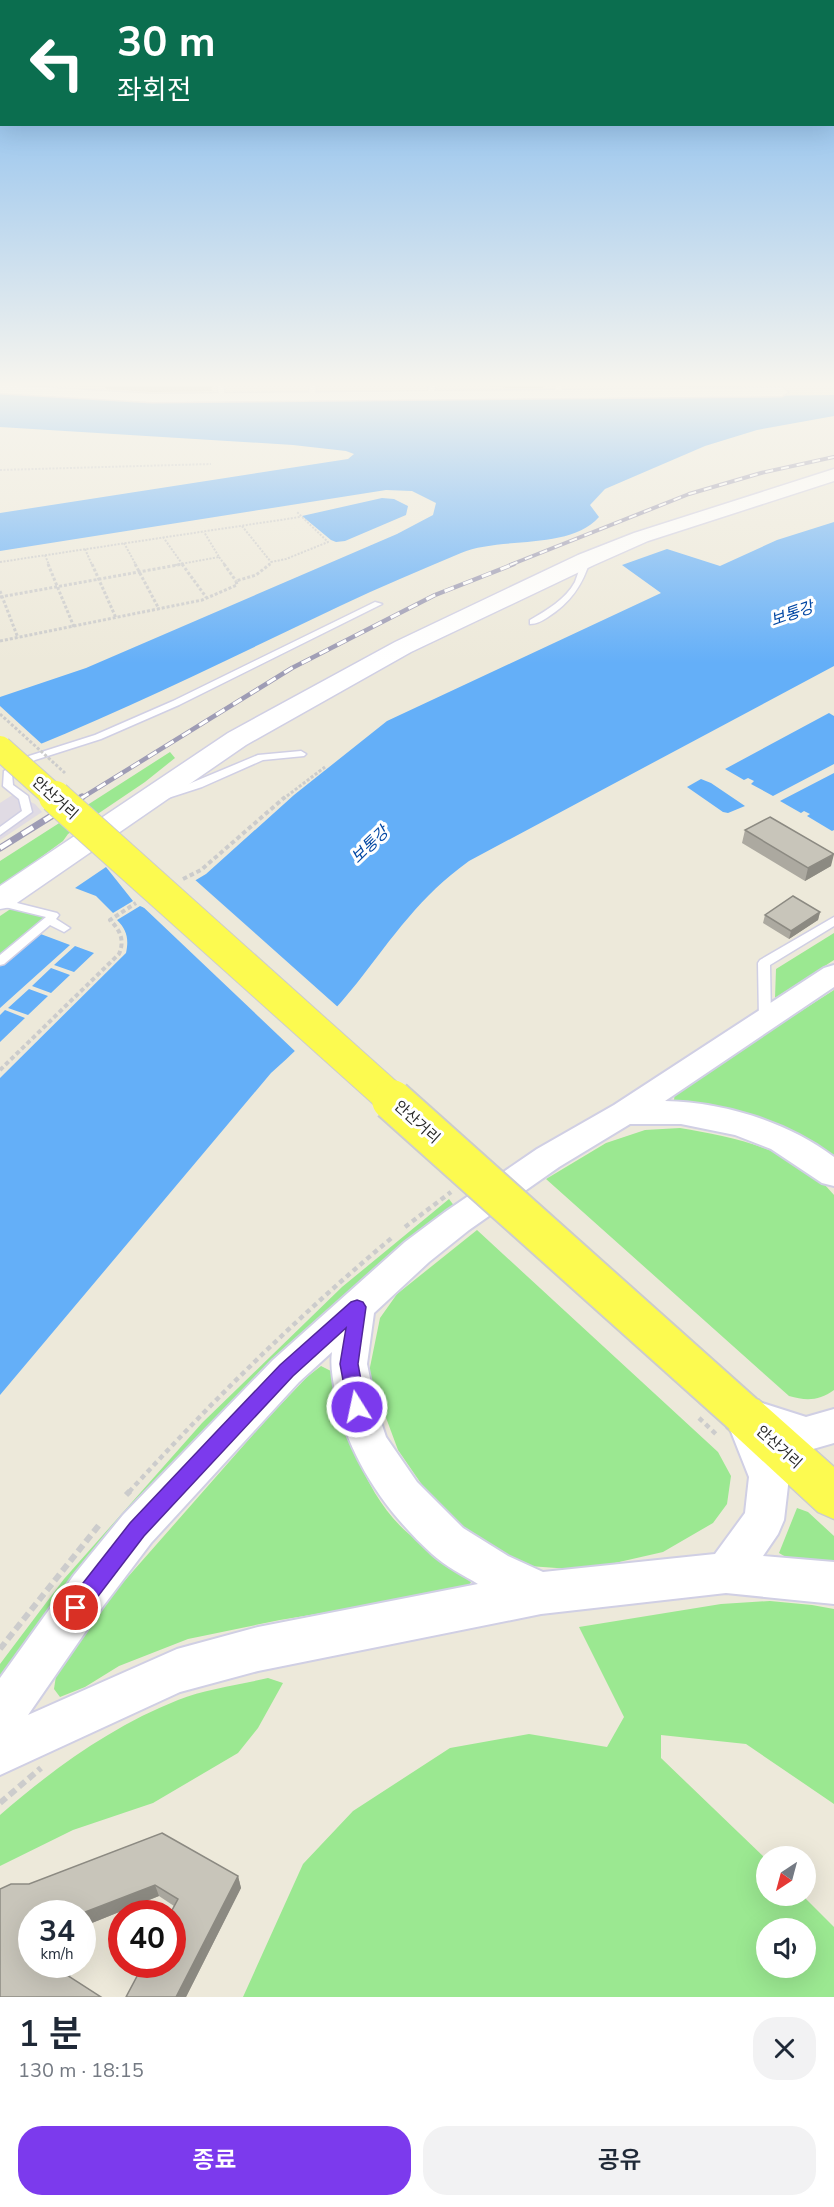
<!DOCTYPE html>
<html lang="ko">
<head>
<meta charset="utf-8">
<style>
  body { margin:0; font-family:"Nunito Sans","Noto Sans KR",sans-serif; background:#f2f2f3; color:#1f2937; height:100vh; display:flex; flex-direction:column; font-size:22px; white-space:nowrap }
  * { box-sizing:border-box; margin:0 }
  p { font-size:20px; color:#747a83 }
  .icon { flex:none; width:33px; height:33px; fill:none; stroke:currentColor; stroke-width:2; stroke-linecap:round; stroke-linejoin:round }
  .map { position:relative; height:1997px; overflow:hidden }
  .side { display:flex; flex-direction:column; background:#fff; flex:1 }
  .side>* { flex:none }
  .top-card { position:absolute; left:0px; top:0px; width:834px; height:126px; box-shadow:0 6px 24px #0002; background:#0b6e4f; color:#fff; overflow:hidden }
  .needle { width:39px; rotate:216deg }
  .tools { position:absolute; left:756px; top:1846px; display:grid; gap:12px }
  .tools a { display:grid; place-items:center; width:60px; height:60px; border-radius:50%; background:#fff; box-shadow:0 6px 24px #0002; font-size:30px }
  .speed { position:absolute; left:18px; top:1900px; display:flex; gap:12px; font-size:30px; font-weight:700; text-align:center }
  .speed>* { display:grid; place-content:center; width:78px; height:78px; border-radius:50%; background:#fff; box-shadow:0 6px 24px #0002; line-height:1 }
  .speed small { font-size:15px; font-weight:400 }
  .speed .limit { border:9px solid #d22; background:#fff; color:#111 }
  .pin { position:absolute; display:grid; place-items:center; width:51px; height:51px; color:#fff; margin:-26px; border:3px solid #fff; border-radius:50%; box-shadow:0 2px 6px #0007 }
  .me { position:absolute; width:66px; margin:-33px; rotate:350deg; stroke-linejoin:round; filter:drop-shadow(0 0 4px #0008) }
  .turn { display:flex; align-items:center; gap:21px; height:126px; padding:0 18px; font-size:27px }
  .turn .icon { width:78px; height:78px; stroke-width:2.5 }
  .turn b { display:block; font-size:42px; line-height:51px }
  .round { display:grid; place-items:center; flex:none; width:63px; height:63px; border-radius:24px; background:#f2f2f3 }
  .headline { display:flex; align-items:center; justify-content:space-between; height:102px; padding:0 18px }
  h1 { font-size:36px; font-weight:600; line-height:45px }
  .button { display:flex; gap:12px; margin-top:auto; padding:12px 18px }
  .button a { flex:1; height:69px; border-radius:24px; background:#7c3aed; color:#fff; font-size:24px; font-weight:600; line-height:69px; text-align:center }
  .button a+a { background:#f2f2f3; color:#1f2937 }
  .map>svg:first-child { display:block }
</style>
</head>
<body>
<div class="map">
<svg width="834" height="1997" viewBox="0 0 834 1997">
  <rect width="100%" height="100%" fill="#ede9da"/>
  <path fill="#e0dbe4" d="M14,794L35,804L42,812L0,840V803Z"/>
  <path fill="#9be891" fill-rule="evenodd" d="M170,752L175,758L145,782L68,834L63,841L0,887V861Z
    M12,908L44,916L46,919L0,954V916Z
    M834,933V960L775,998L776,969Z
    M834,990V1162L674,1100L675,1092Z
    M680,1128C735,1137 797,1150 834,1195V1390C819,1401 806,1401 789,1396L546,1179L606,1143L645,1130Z
    M449,1199L455,1207L0,1683V1664L64,1579L202,1423L342,1287Z
    M477,1230L718,1452L731,1476L727,1504L713,1523L663,1552L584,1570L529,1566L484,1547L431,1498L398,1450L369,1372L380,1318L397,1294Z
    M321,1366L331,1371C341,1424 366,1498 409,1534C429,1551 455,1561 471,1582L467,1589L280,1620L188,1639L119,1666L85,1687L60,1697L54,1689L57,1669L112,1595L266,1420L307,1377Z
    M797,1508L808,1512L834,1536V1567L791,1560L779,1553Z
    M770,1601L812,1605L834,1609V1804L746,1744L661,1735V1758L766,1859V1896H803L834,1927V1997H243L303,1864L353,1811L450,1748L529,1734L607,1747L624,1717L579,1627L721,1604ZM766,1929H806V1968H766Z
    M268,1678L283,1683L258,1728L238,1753L153,1803L73,1830L0,1866V1815C53,1769 112,1726 178,1700C205,1689 239,1685 268,1678Z"/>
  <path fill="#64aff8" d="M0,393L150,401L834,395V416L757,430L705,446L605,489L590,505L599,517C569,551 500,536 461,553C421,570 380,587 340,606C228,659 117,715 0,760V697L86,668L397,534L433,515L436,503L412,491L386,490L0,551V513L348,459L354,454L346,451L293,445L0,427Z
    M382,498L394,499L408,506L406,515L345,541L336,542L331,540L302,516Z
    M834,522V666L469,861C420,896 393,937 357,983C331,1015 302,1046 271,1073L0,1395V1078L126,953C129,939 127,930 117,920L140,906L147,909L206,874L294,795L387,721L661,593L622,565L667,549L720,566L777,540Z
    M829,713L834,716V764L773,796L751,784L754,781L748,778L744,780L725,769Z
    M834,773V830L832,831L807,816L810,814L804,811L801,813L780,801Z
    M701,779L711,783L745,806L728,813L723,812L687,787Z
    M106,867L133,901L113,913L96,896L75,888Z
    M38,933L70,945L0,1008V965Z
    M75,946L94,953L74,972L54,965Z
    M51,968L70,975L51,993L32,986Z
    M29,989L48,996L28,1015L8,1008Z
    M5,1010L25,1018L0,1042V1015Z"/>
  <path fill="#ede9da" d="M0,706L44,746L0,763Z
    M193,878L339,1008L298,1054L139,903L146,906Z"/>
  <g fill="none" stroke-linecap="round" stroke-linejoin="round">
    <defs>
      <path id="service" d="M215,383H221L224,387V398L219,397L218,387Z
        M310,383H316L315,396L312,398L309,396Z
        M430,383H436L433,395L430,397L427,395Z
        M556,383H562L561,395L558,397L555,395Z
        M583,558L590,560C583,585 570,603 548,617C542,621 537,624 530,624V620C547,610 565,600 575,582C578,574 580,566 583,558Z
        M375,602L382,604L179,705L101,739L35,760L12,774L13,785L28,796L32,812L0,835V827L22,811L19,799L3,786L4,771L29,756L95,735L173,701Z
        M301,751L306,754L304,756L263,760L202,787L165,799L160,796L258,755Z
        M0,896L5,897L13,902L57,913L59,915L56,919L70,928L64,932L50,925L4,964L0,965V955L46,917L5,907L0,904Z
        M834,917V926L770,965L771,1019L765,1023L761,1022L759,1019L758,963L760,960Z"/>
      <path id="minor" d="M0,385L152,394L782,388L788,392L782,396L152,402L0,393Z"/>
      <path id="tertiary" d="M834,965V987L665,1101C723,1102 788,1122 834,1157V1186L822,1183L771,1149L735,1135L681,1124H630L559,1167L469,1230L429,1262L374,1313L367,1364L376,1407L386,1437L417,1482L463,1528L508,1556L543,1572L715,1554L745,1513L749,1477L728,1424L733,1412L756,1401L806,1417L834,1409V1443L806,1451L773,1441L789,1477L784,1520L778,1534L763,1556L834,1562V1604L726,1593L541,1614L258,1671L180,1692L0,1775V1678L74,1575L123,1515L273,1360L405,1242L445,1212L537,1149L614,1105L824,968ZM332,1352C330,1366 333,1378 335,1392C347,1456 385,1511 432,1554C445,1566 463,1575 478,1584L258,1627L177,1649L28,1715L104,1605L151,1543L299,1382Z"/>
      <path id="secondary" d="M834,469V481L648,541L594,565L411,652L246,745L11,907L0,909V886L228,733L395,642L578,555L634,533Z"/>
      <path id="primary" d="M743,1394L759,1400L834,1467V1519L818,1512L727,1428L721,1414L727,1400Z"/>
    </defs>
    <use href="#service" stroke="#d0cfe4" stroke-width="3"/>
    <use href="#minor" stroke="#d0cfe4" stroke-width="3"/>
    <use href="#tertiary" stroke="#d0cfe4" stroke-width="4"/>
    <use href="#secondary" stroke="#d0cfe4" stroke-width="3"/>
    <use href="#primary" stroke="#ccc" stroke-width="3"/>
    <path stroke="#ccc" stroke-width="2" stroke-dasharray="2 1.5" stroke-linecap="butt" d="M0,470L211,464
      M242,526L271,562
      M163,537L183,565
      M124,543L136,565
      M85,549L92,565
      M45,555L49,565
      M219,557L225,565
      M0,562L300,517
      M175,565L219,557L204,532
      M269,565L271,562L286,559L328,542L297,512"/>
    <path stroke="#ccc" stroke-width="3" stroke-dasharray="3 2" stroke-linecap="butt" d="M48,564L74,627
      M92,564L116,618
      M135,564L159,609
      M182,564L206,597
      M224,564L236,581
      M0,591L18,638
      M0,597L183,564
      M0,641L202,600L237,585L236,581L256,575L270,564
      M283,799L325,767"/>
    <path stroke="#ccc" stroke-width="4" stroke-dasharray="4.5 3" stroke-linecap="butt" d="M183,879L201,870L285,797
      M0,1070L119,954C125,940 120,930 110,920L136,903"/>
    <path stroke="#ccc" stroke-width="4.5" stroke-dasharray="5 4" stroke-linecap="butt" d="M405,1227L451,1192
      M129,1492C212,1401 299,1315 394,1236"/>
    <path stroke="#ccc" stroke-width="6" stroke-dasharray="8 4.5" stroke-linecap="butt" d="M126,1495L130,1491
      M0,1649L99,1525
      M0,1803L41,1768"/>
    <use href="#service" fill="#fff" fill-rule="evenodd"/>
    <use href="#minor" fill="#fff" fill-rule="evenodd"/>
    <use href="#tertiary" fill="#fff" fill-rule="evenodd"/>
    <use href="#secondary" fill="#fff" fill-rule="evenodd"/>
    <use href="#primary" fill="#fcfa50" fill-rule="evenodd"/>
    <defs>
      <path id="rail-far2" d="M510,565L689,494L761,473L834,457"/>
      <path id="rail-far1" d="M80,799L292,668L435,595L514,564"/>
      <path id="rail" d="M0,848L82,797"/>
    </defs>
    <use href="#rail-far2" stroke="#9e9cb5" stroke-width="4"/>
    <use href="#rail-far1" stroke="#9e9cb5" stroke-width="4.5"/>
    <use href="#rail" stroke="#9e9cb5" stroke-width="7"/>
    <use href="#rail-far2" stroke="#fff" stroke-width="2" stroke-dasharray="8" stroke-linecap="butt"/>
    <use href="#rail-far1" stroke="#fff" stroke-width="3" stroke-dasharray="10" stroke-linecap="butt"/>
    <use href="#rail" stroke="#fff" stroke-width="4.5" stroke-dasharray="13" stroke-linecap="butt"/>
    <defs>
      <path id="primary-bridge-far2" d="M0,748L57,799"/>
      <path id="primary-bridge-far1" d="M55,797L394,1101"/>
      <path id="primary-bridge" d="M392,1100L743,1414"/>
    </defs>
    <use href="#primary-bridge-far2" stroke="#ccc" stroke-width="26" stroke-linecap="butt"/>
    <use href="#primary-bridge-far1" stroke="#ccc" stroke-width="34" stroke-linecap="butt"/>
    <use href="#primary-bridge" stroke="#ccc" stroke-width="44" stroke-linecap="butt"/>
    <path stroke="#ccc" stroke-width="3" stroke-dasharray="3 2" stroke-linecap="butt" d="M0,714L65,773"/>
    <path stroke="#ccc" stroke-width="4.5" stroke-dasharray="5 4" stroke-linecap="butt" d="M699,1418L718,1436"/>
    <use href="#primary-bridge-far2" stroke="#fcfa50" stroke-width="24"/>
    <use href="#primary-bridge-far1" stroke="#fcfa50" stroke-width="32"/>
    <use href="#primary-bridge" stroke="#fcfa50" stroke-width="40"/>
  </g>
  <path fill="#aca9a0" d="M78,383H211L212,391L152,392L106,389L104,387H80Z
    M454,383H543V388H510Z
    M676,383H772L771,386L680,387L679,383Z
    M745,830L831,866L805,881L742,843Z
    M820,912L818,920L789,939L763,923L765,915Z
    M162,1833L238,1876L241,1888L186,1997H126L143,1965H172V1914H170L174,1906L159,1896L82,1927V1914H32V1965H72L70,1977L101,1997H0V1889L11,1884H29Z"/>
  <path fill="#8c8a82" d="M834,854L831,866L805,881L808,868Z
    M820,912L818,920L789,939L791,931Z
    M238,1876L241,1888L186,1997H176Z
    M155,1885L159,1896L82,1927V1914H80Z
    M63,1965H72L69,1983L62,1972Z"/>
  <path fill="#c8c5ba" stroke="#8c8a82" stroke-width="1.5" d="M770,817L834,854L808,868L745,830Z
    M793,896L820,912L791,931L765,915Z
    M162,1833L238,1876L176,1997H126L143,1965H172V1914H170L178,1899L155,1885L80,1914H32V1965H63L62,1972L101,1997H0V1889L11,1884H29Z"/>
  <linearGradient id="sky" x2="0" y2="1"><stop stop-color="#73b2ee"/><stop offset="0.58" stop-color="#f7f5ee"/><stop offset="1" stop-color="#f7f5ee" stop-opacity="0"/></linearGradient>
  <rect width="834" height="663" fill="url(#sky)"/>
  <path fill="#7c3aed" stroke="#51269a" stroke-width="1.5" d="M357,1300L363,1302L366,1307L358,1364L366,1407L363,1412L357,1415L350,1412L348,1407L340,1364L346,1328L293,1376L144,1536L83,1616L76,1619L69,1616L66,1608L69,1601L130,1523L216,1432L280,1365L351,1302Z"/>
  <g text-anchor="middle" dominant-baseline="central" stroke-width="6" stroke-linejoin="round" paint-order="stroke">
    <g font-size="15" fill="#292929" stroke="#fff">
      <text transform="translate(55 798) rotate(42)">안산거리</text>
      <text transform="translate(417 1122) rotate(42)">안산거리</text>
      <text transform="translate(779 1447) rotate(42)">안산거리</text>
    </g>
    <g font-size="16" font-style="italic" fill="#0348a4" stroke="#fff">
      <text transform="translate(792 614) rotate(-19)">보통강</text>
      <text transform="translate(370 845) rotate(-44)">보통강</text>
    </g>
  </g>
</svg>
<div class="tools">
<a><svg class="needle" viewBox="-14 -14 28 28"><path d="M0-13l5 13h-10z" fill="#e53935"/><path d="M0 13l5-13h-10z" fill="#747a83"/></svg></a>
<a><svg class="icon" aria-label="sound" viewBox="0 0 24 24"><path d="M4 9h4l5-4v14l-5-4H4zM17 9q2 3 0 6"/></svg></a>
</div>
<div class="speed"><div>34<small>km/h</small></div><div class="limit">40</div></div>
<div class="pin" style="left:76px;top:1608px;background:#d93025"><svg class="icon" aria-label="arrive" viewBox="0 0 24 24"><path d="M6 21V4h12l-3 4 3 4H6"/></svg></div>
<svg class="me" style="left:357px;top:1407px" viewBox="-20 -20 40 40"><circle r="17" fill="#7c3aed" stroke="#fff" stroke-width="3"/><path d="M0-11L8 9 0 5-8 9z" fill="#fff"/></svg>
<div class="top-card">
<div class="turn"><svg class="icon" aria-label="left" viewBox="0 0 24 24"><path d="M17 20v-9H6M10 6l-5 5 5 5"/></svg><div><b>30 m</b>좌회전</div></div>
</div>
</div>
<section class="side">
<div class="headline"><div><h1>1 분</h1><p>130 m · 18:15</p></div><a class="round"><svg class="icon" aria-label="close" viewBox="0 0 24 24"><path d="M6 6l12 12M18 6L6 18"/></svg></a></div>
<div class="button"><a>종료</a><a>공유</a></div>
</section>
</body>
</html>
